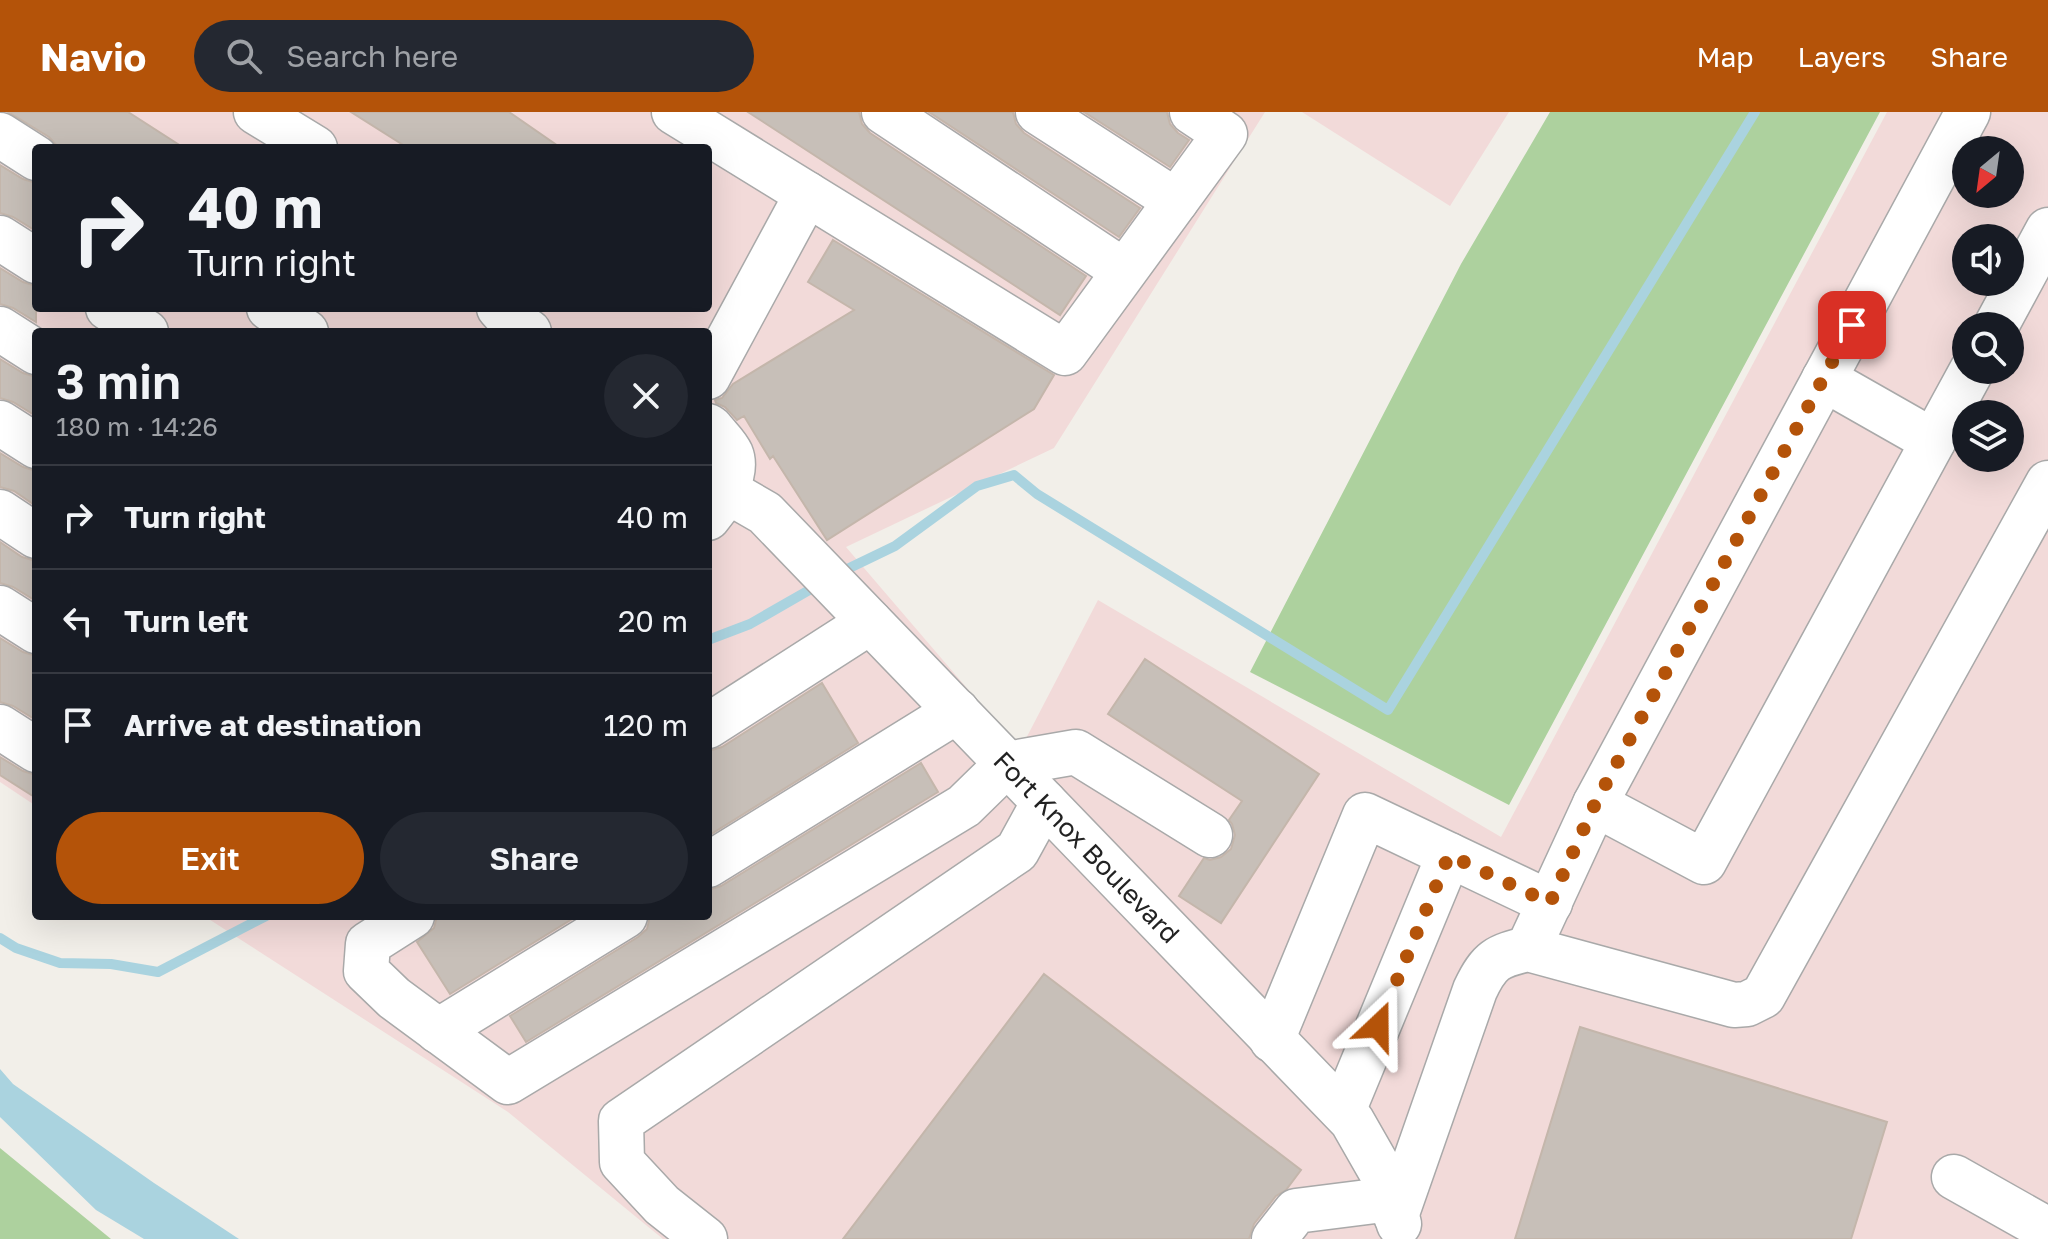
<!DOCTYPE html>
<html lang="en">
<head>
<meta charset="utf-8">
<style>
  body { margin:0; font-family:"Golos Text",sans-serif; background:#242831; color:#f1f3f6; height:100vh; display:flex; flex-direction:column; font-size:30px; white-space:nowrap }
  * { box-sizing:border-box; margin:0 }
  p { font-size:26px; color:#9ea1a6 }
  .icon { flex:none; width:44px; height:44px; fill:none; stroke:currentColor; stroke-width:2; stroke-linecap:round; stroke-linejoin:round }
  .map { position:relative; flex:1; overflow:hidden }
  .details { position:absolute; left:32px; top:216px; width:680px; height:592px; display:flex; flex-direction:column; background:#171b24; border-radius:8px; box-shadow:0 8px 32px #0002 }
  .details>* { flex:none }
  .top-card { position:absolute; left:32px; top:32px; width:680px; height:168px; border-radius:8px; box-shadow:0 8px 32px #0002; background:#171b24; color:#f1f3f6; overflow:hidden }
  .needle { width:52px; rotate:209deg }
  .fabs { position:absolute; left:1952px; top:24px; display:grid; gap:16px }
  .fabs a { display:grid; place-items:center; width:72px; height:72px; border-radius:50%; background:#171b24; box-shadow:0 8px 32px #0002; font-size:40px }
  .pin { position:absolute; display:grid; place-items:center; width:68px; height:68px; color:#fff; margin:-34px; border-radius:16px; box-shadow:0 4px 12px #0006 }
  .me { position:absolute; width:88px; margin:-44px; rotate:23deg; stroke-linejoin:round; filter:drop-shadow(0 0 6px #0008) }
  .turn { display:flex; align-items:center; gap:28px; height:168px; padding:0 24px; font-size:36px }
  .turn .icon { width:104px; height:104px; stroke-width:2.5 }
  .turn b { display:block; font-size:56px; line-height:68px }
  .round { display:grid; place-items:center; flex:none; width:84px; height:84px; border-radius:42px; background:#242831 }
  .summary { display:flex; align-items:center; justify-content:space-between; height:136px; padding:0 24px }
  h1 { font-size:48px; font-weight:600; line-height:60px }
  .primary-button { display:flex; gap:16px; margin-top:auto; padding:16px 24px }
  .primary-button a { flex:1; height:92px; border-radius:48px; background:#b45309; color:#fff; font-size:32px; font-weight:600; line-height:92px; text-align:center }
  .primary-button a+a { background:#242831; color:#f1f3f6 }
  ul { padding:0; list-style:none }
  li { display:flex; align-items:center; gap:24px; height:104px; padding:0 24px; border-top:2px solid #363941 }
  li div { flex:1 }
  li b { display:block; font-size:30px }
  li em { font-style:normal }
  header { display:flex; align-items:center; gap:48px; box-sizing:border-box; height:112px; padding:0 40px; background:#b45309; color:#fff }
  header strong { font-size:38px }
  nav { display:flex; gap:44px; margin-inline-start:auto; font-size:28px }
  .search { width:560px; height:72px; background:#242831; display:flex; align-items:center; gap:20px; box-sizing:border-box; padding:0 28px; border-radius:44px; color:#9ea1a6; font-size:30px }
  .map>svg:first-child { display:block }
</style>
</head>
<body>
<header>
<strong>Navio</strong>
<div class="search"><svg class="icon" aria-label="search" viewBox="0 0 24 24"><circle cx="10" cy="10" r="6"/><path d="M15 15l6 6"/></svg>Search here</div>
<nav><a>Map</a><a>Layers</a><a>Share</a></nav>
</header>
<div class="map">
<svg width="2048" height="1127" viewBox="0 0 2048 1127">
  <rect width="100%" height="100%" fill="#f2efe9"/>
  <path fill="#f2dad9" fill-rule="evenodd" d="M0,0H1265L1054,336L846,435L1020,638L1098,488L1501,725L1887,0H2048V1127H663L508,1000L204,804H708V220H36V694L0,670ZM36,36H708V196H36ZM1966,38H2010V82H1966ZM1966,126H2010V170H1966ZM1966,214H2010V258H1966ZM1966,302H2010V346H1966Z
    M1302,0H1509L1450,94Z"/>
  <path fill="#add19e" d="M1550,0H1880L1509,693L1250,560L1461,152Z
    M0,1036L111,1127H0Z"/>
  <path fill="#aad3df" d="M0,957L13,972L154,1071L239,1127H144L96,1098L0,1005Z"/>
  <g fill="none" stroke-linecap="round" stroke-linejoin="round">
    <path stroke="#aad3df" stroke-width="10" d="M839,461L895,434L977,374L1014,363L1037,382L1388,598L1755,0
      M708,528L750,512L818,473
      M0,826L16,836L60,851L111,852L158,860L266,804"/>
  </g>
  <path fill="#c7bfb8" stroke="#c4b6ab" stroke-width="2" d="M8,0H128L184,36H59L49,25Z
    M351,0H509L561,36H408Z
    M748,0H859L862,12L870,21L1086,164L1060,203Z
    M929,0H1013L1016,12L1024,21L1140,96L1119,125Z
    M1084,0H1167L1170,12L1178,21L1189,28L1170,55Z
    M0,53L23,67L36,71V119L13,105L0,101Z
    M833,128L1054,263L1034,297L827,428L773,344L770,347L744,304L737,308L725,295L716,291L715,288L722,286L733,272L854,198L808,170Z
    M0,156L23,170L36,174V210L13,196L0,192Z
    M0,247L23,261L36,265V304L13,290L0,286Z
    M0,341L23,355L36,359V394L14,379L0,375Z
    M0,430L22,445L36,449V489L13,475L0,471Z
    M0,526L23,540L36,544V608L13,594L0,590Z
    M1145,547L1319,662L1221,811L1179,784L1204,746L1210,748L1221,745L1231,737L1235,723L1232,712L1229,708L1242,689L1108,602Z
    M822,571L858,631L708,724V639L722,635Z
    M0,645L23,659L36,663V686L0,663Z
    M921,651L938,680L526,930L510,904L638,825L647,817L650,804H708V778L721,774Z
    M437,804H577L450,882L417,830L434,816Z
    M1044,862L1301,1058L1286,1078L1276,1084L1254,1112L1249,1127H843Z
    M1580,915L1887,1010L1851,1127H1515Z"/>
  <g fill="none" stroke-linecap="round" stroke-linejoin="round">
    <defs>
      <g id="minor">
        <path d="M256,0L315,36"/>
        <path d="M674,0L1065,241L1225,22L1192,0"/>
        <path d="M884,0L1124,159"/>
        <path d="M1038,0L1176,89"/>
        <path d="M0,23L36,46"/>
        <path d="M0,126L36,149"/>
        <path d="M108,196L146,220"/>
        <path d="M269,196L306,220"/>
        <path d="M499,196L507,205L529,220"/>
        <path d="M1996,214L2048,118"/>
        <path d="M0,217L36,240"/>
        <path d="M708,265L807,82"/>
        <path d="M1824,267L1933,329"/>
        <path d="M0,311L36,334"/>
        <path d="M708,314L711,316C717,324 727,333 731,342C739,361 720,392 708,406"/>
        <path id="s1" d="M725,378L765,401L1352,1009L1384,1065L1399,1112"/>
        <path d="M0,400L36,424"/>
        <path d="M0,496L36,519"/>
        <path d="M708,614L870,510"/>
        <path d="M0,615L36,638"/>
        <path d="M1595,692L1704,750L1972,258"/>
        <path d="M708,753L957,599"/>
        <path d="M412,804L368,832L366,859L394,886L508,970L964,694L1007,652L1076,640L1210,723"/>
        <path d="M1528,837L1595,692L1968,0"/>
        <path d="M438,919L625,804"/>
        <path d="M1272,928L1365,703L1550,791"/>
        <path d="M1343,999L1449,743"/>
        <path d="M1954,1065L2048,1118"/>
        <path d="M1396,1104L1475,878C1489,848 1497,844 1528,837L1734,893L1747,892L1763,884L2048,371"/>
        <path d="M705,1127L662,1093L622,1050L621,1009L1017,739L1044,690"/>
        <path d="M1274,1127L1296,1099L1391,1087"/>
      </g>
    </defs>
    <use href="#minor" stroke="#a9a9a9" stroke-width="47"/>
    <use href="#minor" stroke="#fff" stroke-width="44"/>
  </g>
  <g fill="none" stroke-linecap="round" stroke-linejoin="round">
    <path stroke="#b45309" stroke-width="14" stroke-dasharray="0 25.2" d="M1378,914L1449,743L1550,791L1595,692L1852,213"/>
  </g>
  <g text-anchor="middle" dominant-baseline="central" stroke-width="7" stroke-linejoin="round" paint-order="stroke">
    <g font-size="26" fill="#222" stroke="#fff">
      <text stroke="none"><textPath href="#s1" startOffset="510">Fort Knox Boulevard</textPath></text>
    </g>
  </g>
</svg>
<div class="fabs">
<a><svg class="needle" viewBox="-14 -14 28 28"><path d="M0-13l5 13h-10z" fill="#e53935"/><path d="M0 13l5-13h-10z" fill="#9ea1a6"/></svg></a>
<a><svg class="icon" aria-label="sound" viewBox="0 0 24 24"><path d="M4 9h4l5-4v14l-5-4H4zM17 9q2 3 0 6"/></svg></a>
<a><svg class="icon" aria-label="search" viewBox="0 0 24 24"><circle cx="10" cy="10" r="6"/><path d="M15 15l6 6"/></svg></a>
<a><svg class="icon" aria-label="layers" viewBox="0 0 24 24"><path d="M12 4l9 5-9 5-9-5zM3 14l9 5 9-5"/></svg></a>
</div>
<div class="pin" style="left:1852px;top:213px;background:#d93025"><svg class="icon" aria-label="arrive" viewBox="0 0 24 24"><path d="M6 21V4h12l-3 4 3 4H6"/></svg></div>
<svg class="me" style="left:1378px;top:914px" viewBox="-20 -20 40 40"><path d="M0-17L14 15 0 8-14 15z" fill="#b45309" stroke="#fff" stroke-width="4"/></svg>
<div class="top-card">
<div class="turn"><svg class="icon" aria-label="right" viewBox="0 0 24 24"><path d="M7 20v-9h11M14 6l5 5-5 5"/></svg><div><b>40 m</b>Turn right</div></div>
</div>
<section class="details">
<div class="summary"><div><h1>3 min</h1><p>180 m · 14:26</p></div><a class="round"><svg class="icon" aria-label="close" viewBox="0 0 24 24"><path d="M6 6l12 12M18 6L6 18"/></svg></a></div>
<ul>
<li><svg class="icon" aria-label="right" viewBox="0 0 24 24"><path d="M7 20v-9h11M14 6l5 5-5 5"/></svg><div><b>Turn right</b></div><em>40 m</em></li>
<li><svg class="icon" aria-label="left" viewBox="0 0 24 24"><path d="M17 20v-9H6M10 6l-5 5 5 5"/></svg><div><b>Turn left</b></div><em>20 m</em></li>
<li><svg class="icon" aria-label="arrive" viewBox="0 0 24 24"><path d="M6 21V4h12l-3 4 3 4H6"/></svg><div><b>Arrive at destination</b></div><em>120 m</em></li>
</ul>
<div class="primary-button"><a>Exit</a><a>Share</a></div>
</section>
</div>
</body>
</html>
